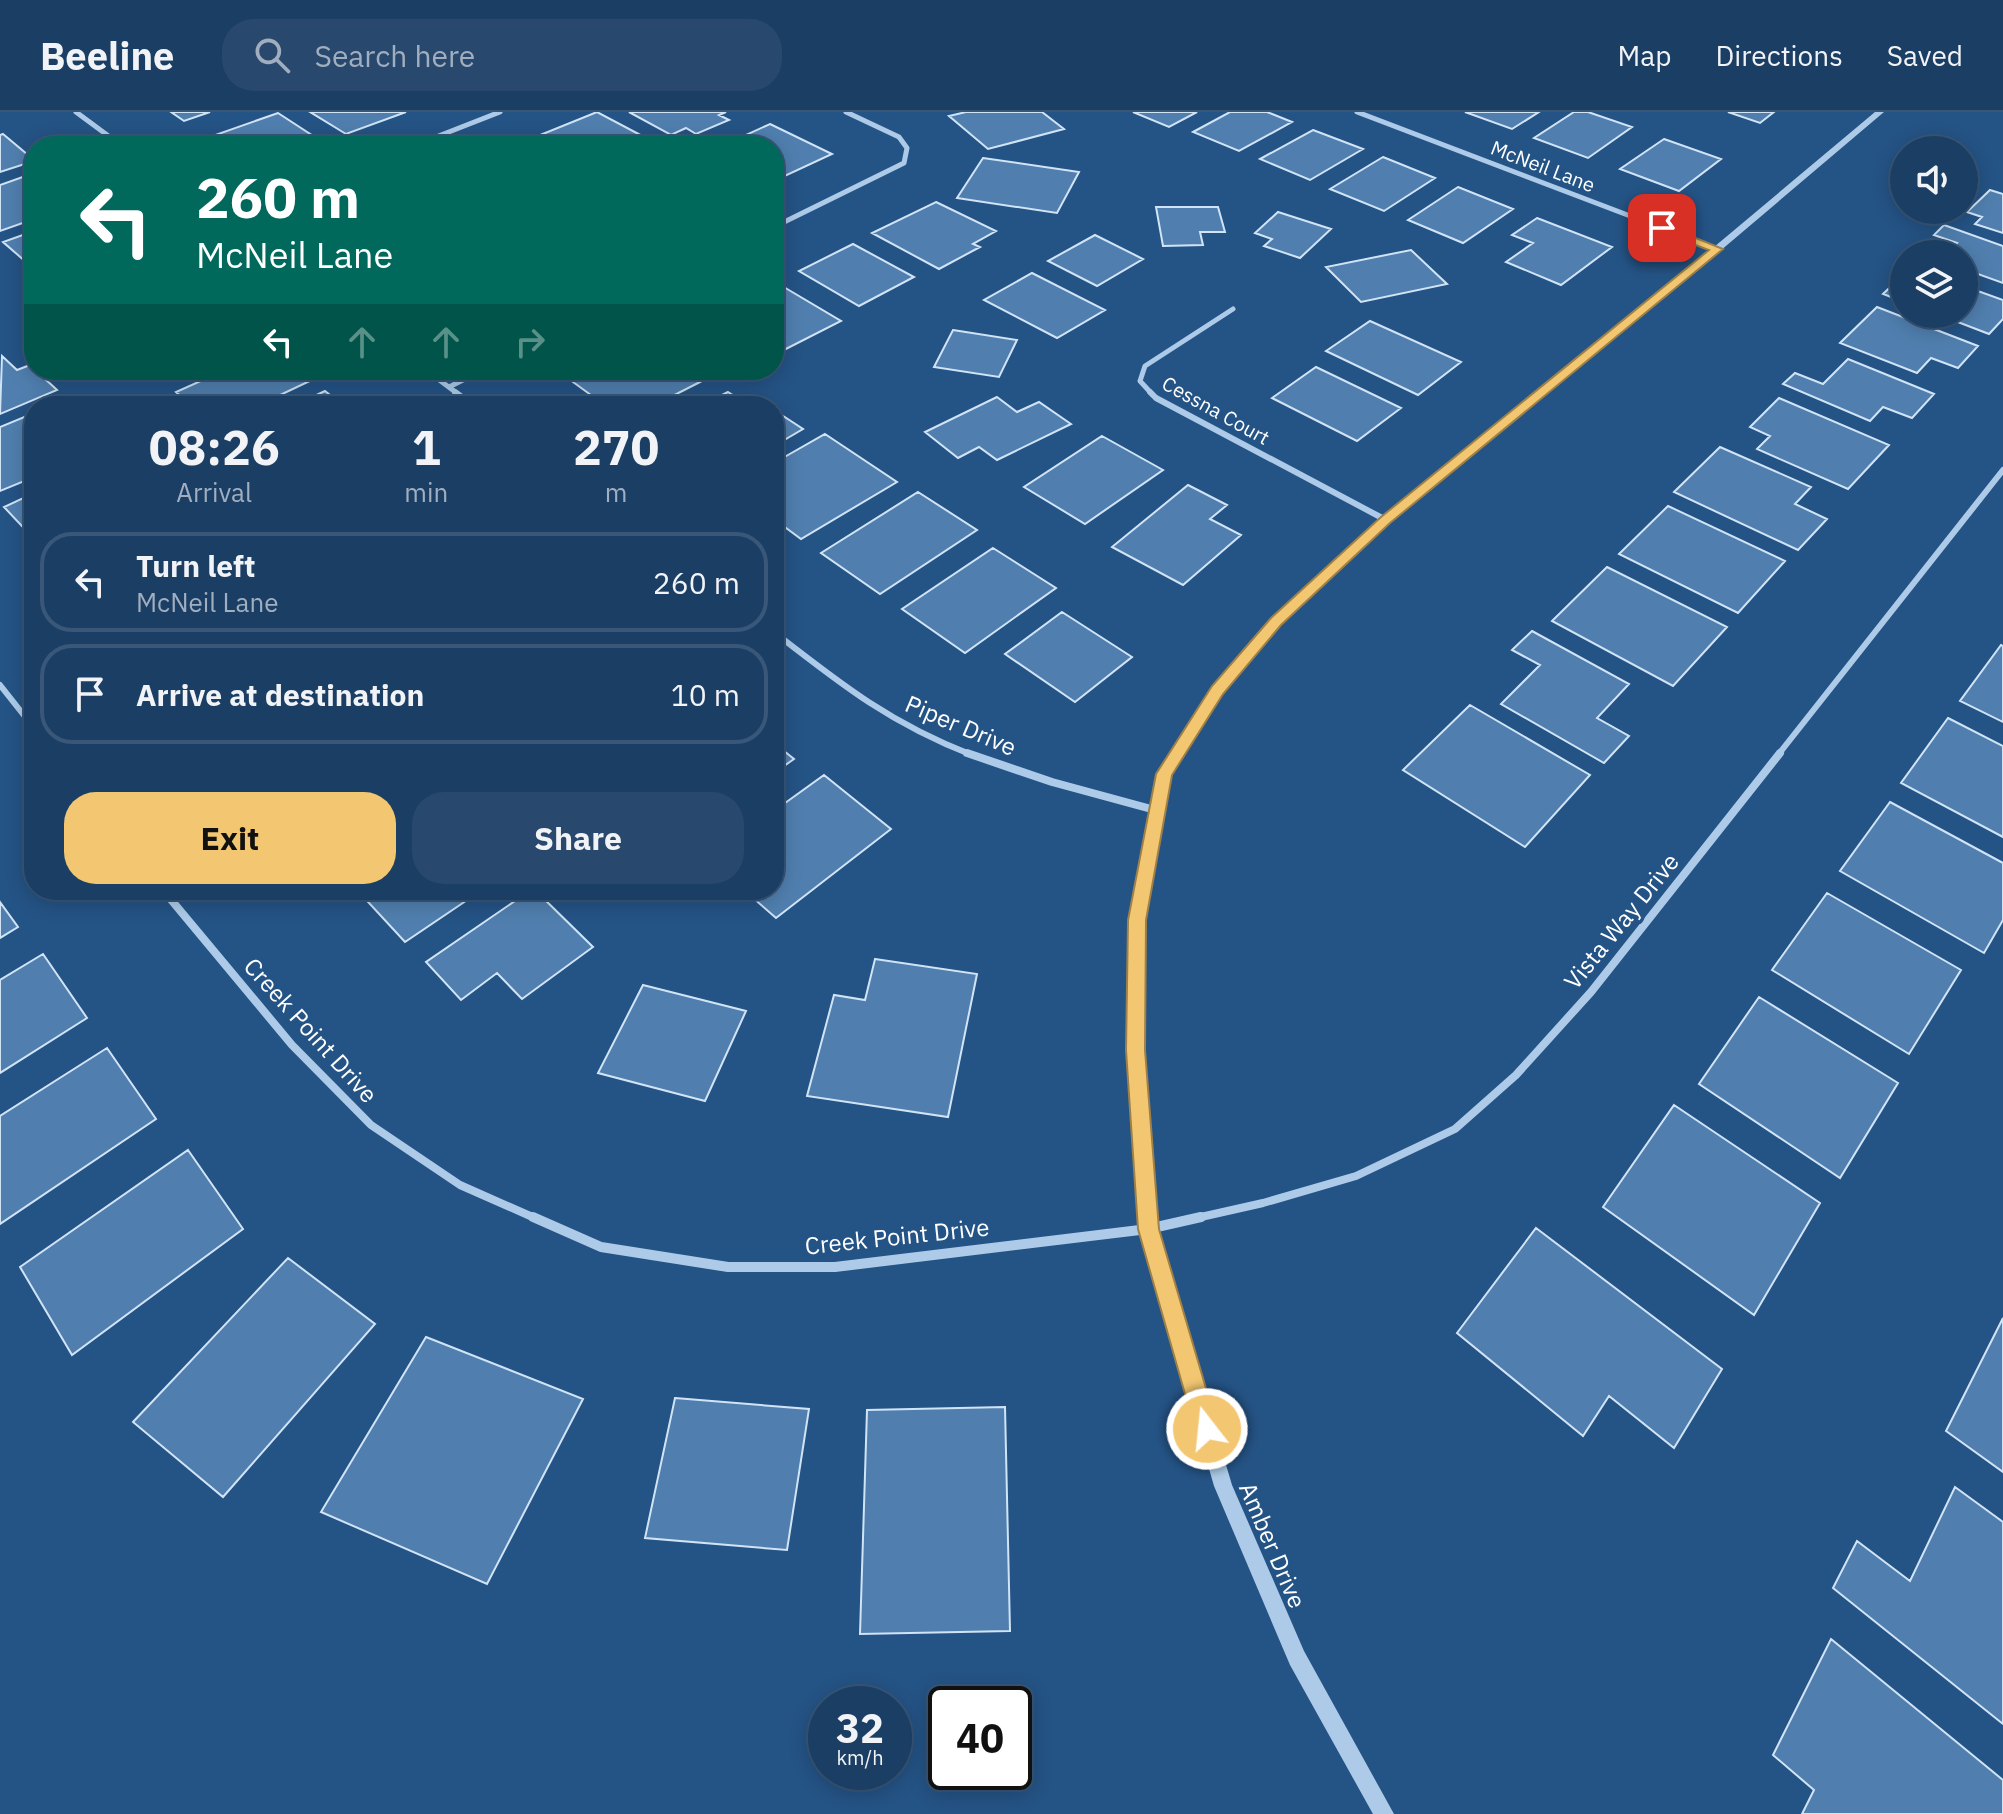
<!DOCTYPE html>
<html lang="en">
<head>
<meta charset="utf-8">
<style>
  body { margin:0; font-family:"IBM Plex Sans",sans-serif; background:#28496d; color:#f1f3f6; height:100vh; display:flex; flex-direction:column; font-size:30px; white-space:nowrap }
  * { box-sizing:border-box; margin:0 }
  p { font-size:26px; color:#a0aebf }
  .icon { flex:none; width:44px; height:44px; fill:none; stroke:currentColor; stroke-width:2; stroke-linecap:round; stroke-linejoin:round }
  .map { position:relative; flex:1; overflow:hidden }
  .drawer { position:absolute; left:24px; top:284px; width:760px; height:504px; display:flex; flex-direction:column; background:#1b3e64; border-radius:32px; box-shadow:0 4px 20px #0003,0 0 0 2px #395778 }
  .drawer>* { flex:none }
  .top-card { position:absolute; left:24px; top:24px; width:760px; height:244px; border-radius:32px; box-shadow:0 4px 20px #0003,0 0 0 2px #395778; background:#00695c; color:#fff; overflow:hidden }
  .controls { position:absolute; left:1890px; top:24px; display:grid; gap:16px }
  .controls a { display:grid; place-items:center; width:88px; height:88px; border-radius:50%; background:#1b3e64; box-shadow:0 4px 20px #0003,0 0 0 2px #395778; font-size:40px }
  .speed { position:absolute; left:808px; top:1574px; display:flex; gap:16px; font-size:40px; font-weight:700; text-align:center }
  .speed>* { display:grid; place-content:center; width:104px; height:104px; border-radius:50%; background:#1b3e64; box-shadow:0 4px 20px #0003,0 0 0 2px #395778; line-height:1 }
  .speed small { font-size:20px; font-weight:400 }
  .speed .limit { border:4px solid #111; border-radius:12px; background:#fff; color:#111 }
  .pin { position:absolute; display:grid; place-items:center; width:68px; height:68px; color:#fff; margin:-34px; border-radius:16px; box-shadow:0 4px 12px #0006 }
  .me { position:absolute; width:88px; margin:-44px; rotate:344deg; stroke-linejoin:round; filter:drop-shadow(0 0 6px #0008) }
  .turn { display:flex; align-items:center; gap:28px; height:168px; padding:0 40px; font-size:36px }
  .turn .icon { width:104px; height:104px; stroke-width:2.5 }
  .turn b { display:block; font-size:56px; line-height:68px }
  .lanes { display:flex; align-items:center; height:76px; padding:0 40px; background:#0003; justify-content:center; gap:40px; direction:ltr }
  .lanes .off { opacity:.35 }
  .eta { display:flex; justify-content:space-evenly; align-items:center; height:136px; text-align:center }
  .eta b { font-size:48px; font-weight:700; line-height:56px }
  .button { display:flex; gap:16px; margin-top:auto; padding:16px 40px }
  .button a { flex:1; height:92px; border-radius:32px; background:#f3c771; color:#111; font-size:32px; font-weight:700; line-height:92px; text-align:center }
  .button a+a { background:#28496d; color:#f1f3f6 }
  ul { padding:0; list-style:none }
  li { display:flex; align-items:center; gap:24px; height:100px; margin:0 16px 12px; padding:0 24px; border:4px solid #395778; border-radius:32px }
  li div { flex:1 }
  li b { display:block; font-size:30px }
  li em { font-style:normal }
  header { display:flex; align-items:center; gap:48px; box-sizing:border-box; height:112px; padding:0 40px; background:#1b3e64; border-bottom:2px solid #395778 }
  header strong { font-size:38px }
  nav { display:flex; gap:44px; margin-inline-start:auto; font-size:28px }
  .search { width:560px; height:72px; background:#28496d; display:flex; align-items:center; gap:20px; box-sizing:border-box; padding:0 28px; border-radius:32px; color:#a0aebf; font-size:30px }
  .map>svg:first-child { display:block }
</style>
</head>
<body>
<header>
<strong>Beeline</strong>
<div class="search"><svg class="icon" aria-label="search" viewBox="0 0 24 24"><circle cx="10" cy="10" r="6"/><path d="M15 15l6 6"/></svg>Search here</div>
<nav><a>Map</a><a>Directions</a><a>Saved</a></nav>
</header>
<div class="map">
<svg width="2003" height="1702" viewBox="0 0 2003 1702">
  <rect width="100%" height="100%" fill="#245385"/>
  <path fill="#507faf" stroke="#d1e4f6" stroke-width="2" d="M171,0H210L184,9Z
    M310,0H406L346,22Z
    M597,0L648,27L631,34H530L523,30Z
    M629,0H726L719,3L729,8L696,22L686,16L671,23Z
    M966,0H1042L1064,17L988,37L949,4Z
    M1133,0H1197L1169,15Z
    M1230,0H1267L1292,10L1239,39L1193,20Z
    M1465,0H1539L1512,17Z
    M1574,0H1588L1632,15L1588,46L1534,26Z
    M1728,0H1774L1760,11Z
    M278,1L324,31L316,34H209L201,28Z
    M770,12L832,42L774,69V34L724,33Z
    M1313,18L1363,37L1310,68L1260,47Z
    M3,22L34,48V49L0,60V23Z
    M1664,27L1721,47L1679,79L1620,57Z
    M1383,45L1435,66L1384,99L1330,77Z
    M983,46L1079,60L1057,101L957,86Z
    M34,61V107L0,119V73Z
    M1458,75L1513,97L1463,131L1408,108Z
    M1990,78L2003,82V121L1975,112L1982,105L1967,100Z
    M936,90L996,119L973,132L980,135L939,157L872,121Z
    M1156,95H1218L1225,120H1200L1203,133L1163,134Z
    M1278,100L1331,117L1300,146L1264,134L1272,127L1255,121Z
    M1537,106L1612,135L1561,173L1506,150L1533,131L1512,123Z
    M1944,113L2003,134V171L1964,157V142H1946L1957,131L1934,123Z
    M34,119V157L3,130Z
    M1095,123L1143,147L1097,174L1048,149Z
    M853,132L914,165L859,194L799,159Z
    M1411,138L1447,172L1361,190L1326,155Z
    M1032,161L1105,198L1057,226L984,188Z
    M1904,162V190L1883,182Z
    M777,171L841,209L774,243V173Z
    M1964,174L2003,188V207L1989,222L1937,202H1964Z
    M1877,195L1978,234L1958,256L1931,246L1917,261L1840,231Z
    M1370,209L1461,250L1418,283L1326,239Z
    M953,218L1017,228L999,265L934,255Z
    M2,244L17,258L30,253L57,278L0,302Z
    M1848,247L1934,282L1912,306L1883,295L1870,309L1783,272L1795,261L1823,272Z
    M1316,255L1401,296L1357,329L1272,286Z
    M190,258H302L314,267L257,294H192L176,280L203,268Z
    M598,258H683L700,270L653,294H606L573,270Z
    M325,279L344,294H293Z
    M728,280L750,294H700Z
    M997,285L1017,300L1039,290L1071,312L997,348L979,335L958,346L925,320Z
    M1779,286L1889,333L1848,377L1757,337L1770,324L1750,315Z
    M774,298L803,317L774,334Z
    M34,301V365L0,379V315Z
    M825,322L897,370L801,427L774,407V351Z
    M1102,324L1163,358L1085,412L1024,375Z
    M1720,335L1811,375L1795,392L1827,407L1798,438L1674,380Z
    M1188,373L1227,393L1210,407L1241,423L1183,473L1112,435Z
    M918,380L977,418L880,482L821,441Z
    M34,381V427L4,395Z
    M1668,394L1785,449L1738,501L1619,442Z
    M993,436L1056,476L965,541L902,497Z
    M1607,455L1727,515L1673,574L1552,509Z
    M1062,500L1132,545L1075,590L1005,542Z
    M1532,519L1629,572L1597,606L1629,624L1604,651L1501,592L1540,553L1512,538Z
    M2001,533L2003,534V610L1960,589Z
    M1470,593L1590,663L1525,735L1403,658Z
    M1948,606L2003,634V725L1901,671Z
    M774,631L794,647L774,661Z
    M824,663L891,717L776,806L744,778H774V699Z
    M1890,690L2003,751V808L1984,841L1840,759Z
    M357,778H482L405,830Z
    M531,778H535L593,835L522,887L497,861L461,888L426,850Z
    M1827,781L1961,858L1909,942L1772,858Z
    M0,790L18,815L0,826Z
    M43,842L87,906L0,961V868Z
    M875,847L977,862L948,1005L807,984L834,883L865,888Z
    M643,873L746,899L705,989L598,961Z
    M1759,885L1898,971L1840,1066L1699,972Z
    M107,936L156,1007L0,1112V1004Z
    M1674,993L1820,1091L1754,1203L1603,1095Z
    M188,1038L243,1117L72,1243L20,1155Z
    M1536,1116L1722,1257L1674,1336L1609,1284L1583,1324L1457,1221Z
    M288,1146L375,1212L223,1385L133,1310Z
    M2003,1206V1360L1946,1319Z
    M426,1225L583,1287L487,1472L321,1400Z
    M675,1286L809,1297L787,1438L645,1426Z
    M1005,1295L1010,1519L860,1522L867,1298Z
    M1955,1375L2003,1410V1612L1833,1476L1857,1429L1910,1469Z
    M1831,1527L2003,1668V1702H1802L1814,1678L1773,1643Z"/>
  <g fill="none" stroke-linecap="round" stroke-linejoin="round">
    <path stroke="#adcbe8" stroke-width="5" d="M76,0L122,34
      M1357,0L1717,137
      M413,34L500,0
      M774,115L904,51L907,36L899,25L846,0
      M426,258L458,282
      M449,275L483,258
      M1152,282L1140,269L1145,254L1233,197"/>
    <path stroke="#adcbe8" stroke-width="6" d="M455,280L474,294
      M1150,280L1156,286L1386,408
      M774,520C842,573 890,611 972,643
      M0,573L34,616
      M1778,643L2003,358"/>
    <path stroke="#adcbe8" stroke-width="8" d="M967,641L1052,670L1155,698
      M163,778L292,933L371,1013L460,1073L537,1107
      M1192,1107L1263,1091L1356,1064L1455,1017L1516,963L1591,880L1780,641"/>
    <path stroke="#adcbe8" stroke-width="10" d="M533,1105L601,1135L728,1155H835L1148,1117L1201,1105"/>
    <path fill="#adcbe8" fill-rule="evenodd" d="M1875,0H1884L1720,139L1390,410L1280,513L1221,581L1170,663L1144,808L1142,938L1156,1117L1232,1373L1304,1539L1394,1702H1373L1290,1553L1214,1374L1140,1117L1128,938L1130,808L1158,662L1213,575L1272,507L1382,406L1714,135Z"/>
  </g>
  <path fill="#f3c771" stroke="#9e8149" stroke-width="2" d="M1658,114H1666L1723,137L1390,411L1281,513L1223,582L1172,663L1146,808L1145,938L1159,1117L1218,1317L1215,1325L1207,1328L1199,1325L1195,1317L1138,1117L1126,938L1128,808L1156,662L1212,574L1271,506L1381,405L1709,138L1658,119Z"/>
  <g text-anchor="middle" dominant-baseline="central" stroke-width="7" stroke-linejoin="round" paint-order="stroke">
    <g font-size="20" fill="#fff" stroke="#245385">
      <text transform="translate(1543 54) rotate(21)">McNeil Lane</text>
      <text transform="translate(1216 298) rotate(29)">Cessna Court</text>
    </g>
    <g font-size="24" fill="#fff" stroke="#245385">
      <text transform="translate(961 613) rotate(23)">Piper Drive</text>
      <text transform="translate(1621 809) rotate(-51)">Vista Way Drive</text>
      <text transform="translate(311 918) rotate(48)">Creek Point Drive</text>
      <text transform="translate(897 1124) rotate(-6)">Creek Point Drive</text>
      <text transform="translate(1273 1433) rotate(67)">Amber Drive</text>
    </g>
  </g>
</svg>
<div class="controls">
<a><svg class="icon" aria-label="sound" viewBox="0 0 24 24"><path d="M4 9h4l5-4v14l-5-4H4zM17 9q2 3 0 6"/></svg></a>
<a><svg class="icon" aria-label="layers" viewBox="0 0 24 24"><path d="M12 4l9 5-9 5-9-5zM3 14l9 5 9-5"/></svg></a>
</div>
<div class="speed"><div>32<small>km/h</small></div><div class="limit">40</div></div>
<div class="pin" style="left:1662px;top:116px;background:#d93025"><svg class="icon" aria-label="arrive" viewBox="0 0 24 24"><path d="M6 21V4h12l-3 4 3 4H6"/></svg></div>
<svg class="me" style="left:1207px;top:1317px" viewBox="-20 -20 40 40"><circle r="17" fill="#f3c771" stroke="#fff" stroke-width="3"/><path d="M0-11L8 9 0 5-8 9z" fill="#fff"/></svg>
<div class="top-card">
<div class="turn"><svg class="icon" aria-label="left" viewBox="0 0 24 24"><path d="M17 20v-9H6M10 6l-5 5 5 5"/></svg><div><b>260 m</b>McNeil Lane</div></div>
<div class="lanes"><svg class="icon" aria-label="left" viewBox="0 0 24 24"><path d="M17 20v-9H6M10 6l-5 5 5 5"/></svg><svg class="icon off" aria-label="ahead" viewBox="0 0 24 24"><path d="M12 20V5M6 11l6-6 6 6"/></svg><svg class="icon off" aria-label="ahead" viewBox="0 0 24 24"><path d="M12 20V5M6 11l6-6 6 6"/></svg><svg class="icon off" aria-label="right" viewBox="0 0 24 24"><path d="M7 20v-9h11M14 6l5 5-5 5"/></svg></div>
</div>
<section class="drawer">
<div class="eta">
<div><b>08:26</b><p>Arrival</p></div>
<div><b>1</b><p>min</p></div>
<div><b>270</b><p>m</p></div>
</div>
<ul>
<li><svg class="icon" aria-label="left" viewBox="0 0 24 24"><path d="M17 20v-9H6M10 6l-5 5 5 5"/></svg><div><b>Turn left</b><p>McNeil Lane</p></div><em>260 m</em></li>
<li><svg class="icon" aria-label="arrive" viewBox="0 0 24 24"><path d="M6 21V4h12l-3 4 3 4H6"/></svg><div><b>Arrive at destination</b></div><em>10 m</em></li>
</ul>
<div class="button"><a>Exit</a><a>Share</a></div>
</section>
</div>
</body>
</html>
